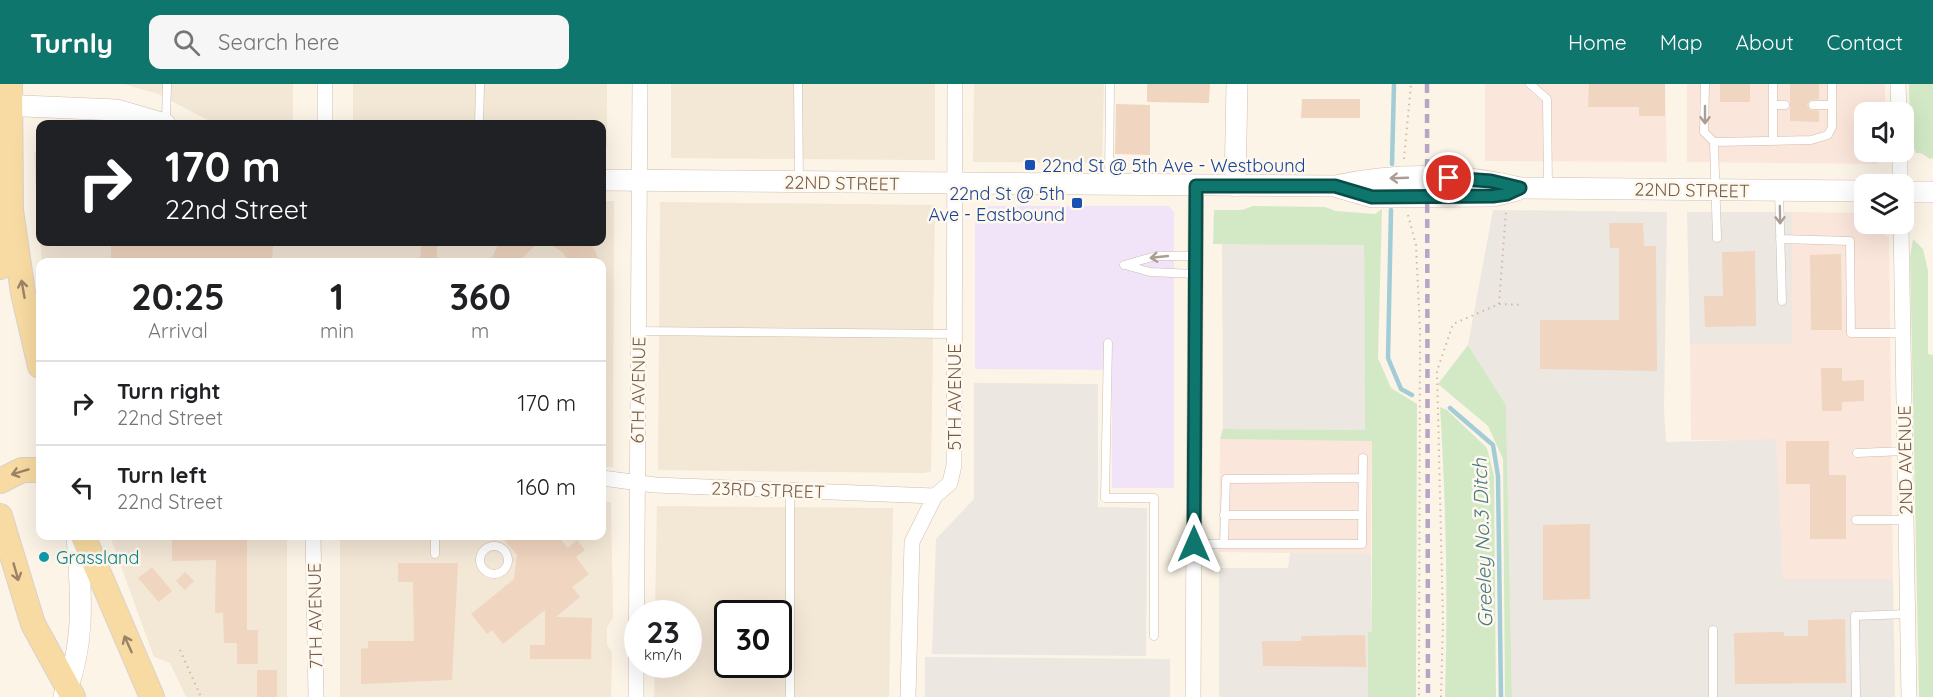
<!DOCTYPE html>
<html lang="en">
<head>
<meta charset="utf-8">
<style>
  body { margin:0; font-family:Quicksand,sans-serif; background:#f6f6f6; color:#202124; height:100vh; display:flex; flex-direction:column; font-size:22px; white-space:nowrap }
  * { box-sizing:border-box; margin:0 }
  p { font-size:20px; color:#757577 }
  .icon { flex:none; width:33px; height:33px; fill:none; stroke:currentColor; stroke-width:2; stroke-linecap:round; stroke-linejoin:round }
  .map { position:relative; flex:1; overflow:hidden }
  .details { position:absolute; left:36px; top:174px; width:570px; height:282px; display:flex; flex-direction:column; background:#fff; border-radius:12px; box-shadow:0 6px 24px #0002 }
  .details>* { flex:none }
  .top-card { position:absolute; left:36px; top:36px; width:570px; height:126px; border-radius:12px; box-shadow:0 6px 24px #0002; background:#202124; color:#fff; overflow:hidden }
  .fabs { position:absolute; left:1854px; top:18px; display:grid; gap:12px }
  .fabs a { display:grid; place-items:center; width:60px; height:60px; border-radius:12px; background:#fff; box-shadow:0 6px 24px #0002; font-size:30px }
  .speed { position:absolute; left:624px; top:516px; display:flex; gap:12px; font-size:30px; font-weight:700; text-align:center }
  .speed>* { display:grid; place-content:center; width:78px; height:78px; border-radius:50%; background:#fff; box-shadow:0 6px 24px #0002; line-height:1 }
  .speed small { font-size:15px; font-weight:400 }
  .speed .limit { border:3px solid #111; border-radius:9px; background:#fff; color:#111 }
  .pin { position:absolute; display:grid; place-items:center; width:51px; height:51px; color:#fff; margin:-26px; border:3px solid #fff; border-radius:50%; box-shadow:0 2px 6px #0007 }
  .me { position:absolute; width:66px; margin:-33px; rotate:0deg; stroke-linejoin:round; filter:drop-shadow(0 0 4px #0008) }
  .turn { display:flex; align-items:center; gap:21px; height:126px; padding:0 30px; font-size:27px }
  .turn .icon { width:78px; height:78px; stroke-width:2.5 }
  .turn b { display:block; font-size:42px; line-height:51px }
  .eta { display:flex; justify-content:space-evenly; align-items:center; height:102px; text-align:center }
  .eta b { font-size:36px; font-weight:700; line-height:42px }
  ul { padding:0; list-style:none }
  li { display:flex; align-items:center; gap:18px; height:84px; padding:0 30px; border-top:2px solid #e0e0e0 }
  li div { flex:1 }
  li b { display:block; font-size:22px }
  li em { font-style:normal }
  header { display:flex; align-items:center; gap:36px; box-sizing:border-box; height:84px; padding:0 30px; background:#0f766e; color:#fff }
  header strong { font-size:28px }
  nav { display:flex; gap:33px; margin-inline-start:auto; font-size:21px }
  .search { width:420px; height:54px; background:#f6f6f6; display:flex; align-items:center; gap:15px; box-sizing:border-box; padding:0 21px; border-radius:12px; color:#757577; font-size:22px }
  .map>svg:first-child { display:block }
</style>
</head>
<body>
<header>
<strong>Turnly</strong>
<div class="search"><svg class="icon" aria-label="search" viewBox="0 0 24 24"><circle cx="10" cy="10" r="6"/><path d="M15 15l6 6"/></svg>Search here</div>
<nav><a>Home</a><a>Map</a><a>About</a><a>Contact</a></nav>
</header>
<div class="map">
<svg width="1933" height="613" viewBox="0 0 1933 613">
  <rect width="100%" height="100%" fill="#fcf4e7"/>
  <path fill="#f3e7d6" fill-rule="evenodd" d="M124,0H293V40H215L158,10Z
    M353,0H607V63H602V40H353Z
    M671,0H935V76L671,74Z
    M974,0H1104L1102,79L973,78Z
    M40,55V158H602V117H614L613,383H602V178H42L37,125L34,71Z
    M660,118L935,121L931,387L925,389L658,386Z
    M602,418H611L613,534L607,543V561L612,568L611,613H340V452H602Z
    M657,422L893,424L889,613H654L655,581L688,580V530L655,529ZM728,530H778V580H728Z
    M110,452H287V613H186L170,579L154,573Z"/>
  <path fill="#fbe6db" d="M1485,0H1665L1667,78L1485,77Z
    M1687,0H1885V28H1864V68H1884L1877,80L1687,78Z
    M1792,128L1864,129V140H1884L1885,152L1889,153L1893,495H1783L1776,356H1691L1690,260H1792Z
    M1220,355L1372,356L1371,470L1219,468Z"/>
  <path fill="#ece7e1" d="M1493,126L1667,128L1664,326L1666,358L1776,355L1783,495H1893L1895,613H1512L1506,321L1468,261Z
    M1687,128H1792V260H1690Z
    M1222,160H1364L1365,346L1223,345Z
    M974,299L1098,300V423L1147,424L1146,572L932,570L936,455L974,415Z
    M1290,469L1371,470L1372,548L1368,549V613H1219V484H1288Z
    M925,573L1170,575V613H925Z"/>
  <path fill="#f1e4f8" d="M975,122H1169L1174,128V404H1112V286L975,285Z"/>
  <path fill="#d3e9c6" d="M1909,0H1933V74L1930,75L1921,69H1916L1910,58Z
    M1253,122L1325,123L1336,127L1375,130L1382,125L1378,274L1391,304L1417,320L1416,613H1368V548H1372V357L1220,355L1223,345L1365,346L1364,161L1213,160L1214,126H1242Z
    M1913,155L1923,165L1928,187V270L1933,271V613H1919L1910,173Z
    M1468,261L1506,321L1512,613H1505L1503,375L1488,342L1438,300Z
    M1440,323L1447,326L1487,364L1494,392L1496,613H1445C1448,516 1446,420 1440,323Z"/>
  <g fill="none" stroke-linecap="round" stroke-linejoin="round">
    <path stroke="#a2ccd6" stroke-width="4.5" d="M1392,80L1394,0
      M1391,126L1388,274L1401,305L1412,311
      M1450,324L1493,361L1498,392L1501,613"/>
  </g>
  <path fill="#f0d5c0" d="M1147,0H1210L1209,19L1147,18Z
    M1589,0H1665V32H1639V23H1588Z
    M1720,0H1750V18H1720Z
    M1790,0H1819V15L1811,16L1807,20L1810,26L1819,27V38L1790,37Z
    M1302,15H1360V34H1301Z
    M1116,20L1150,21V71L1115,70Z
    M1609,139H1643L1644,162H1656L1657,287L1540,285V236H1619V164H1610Z
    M111,158H268V161L273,162L272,178H111Z
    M421,158H437V178H420Z
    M499,158H539L518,178H490Z
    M546,158H591L600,178H570L562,168Z
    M1755,167L1756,242L1705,243L1704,212H1723L1722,168Z
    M1841,170L1842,246H1811L1810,171Z
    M1821,284H1842V297L1864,296V317L1842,318V327H1822Z
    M1786,357H1829V391H1846V455H1810V400H1786Z
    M1590,440V515L1543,516V441Z
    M172,452H247V546H258V580H237V559H224L223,529H215L216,476L172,477Z
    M501,452H558L568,464L577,456L585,466L576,473L589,490L572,503L580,513L556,533L592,534L591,575H530V561H545V526L503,560L492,546L487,550L471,530L514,495L517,471Z
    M398,479H458L452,596L361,600V565L368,564V557H414L413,498H398Z
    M152,483L172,507L159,518L138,494Z
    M185,488L194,497L185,506L176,497Z
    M1845,535L1846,599L1735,600L1734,549L1784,548V552H1808V536Z
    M1365,551L1366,583L1263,582L1262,557H1301V552Z
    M257,586H277V613H257Z"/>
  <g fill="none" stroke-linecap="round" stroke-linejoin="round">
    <defs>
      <path id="lane" d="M798,0L799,97
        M1530,0L1547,15L1548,103
        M1705,0L1704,48L1714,58L1717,154
        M1773,0V56
        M1773,21H1785
        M1813,21H1832
        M166,37L167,0
        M479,40L480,0
        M1714,58L1811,56L1828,51L1832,43V0
        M1109,97L1110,0
        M1779,107L1782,217
        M1780,155L1850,157L1851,249H1903
        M1124,181L1156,172H1196
        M1125,181L1150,188L1196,190
        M639,247L954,250
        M1108,259L1105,414H1154V552
        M1857,369L1905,367
        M1224,431H1362
        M1856,436H1906
        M435,452V470
        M1194,460H1362L1363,374
        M1224,460L1226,395L1362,394
        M480 476a14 14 0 1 1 28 0a14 14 0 1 1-28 0Z
        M790,613V408
        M1713,613V546
        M1856,613L1855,532L1907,530"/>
      <path id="street" d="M1898,0L1899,28
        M325,40V0
        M1900,100V68
        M1901,140L1909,613
        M602,394L655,401L935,412
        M313,452L316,613
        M636,613L640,0
        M908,613L912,458L935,412L950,399L954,381L955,0
        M1193,613L1196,102"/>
      <path id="secondary" d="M0,21L117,26L165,40
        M602,96L1335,102C1395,89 1460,89 1520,104L1864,107
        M1235,102L1237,0
        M1337,103L1372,113L1493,112L1517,106
        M1904,108H1933
        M64,612C86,560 81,507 77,452"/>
      <path id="primary" d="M10,0L11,126L23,209L40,282
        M0,183L7,146
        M0,397L22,386H40
        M0,432L33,540L73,613
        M83,452L152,613"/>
    </defs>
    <use href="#lane" stroke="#cdbdad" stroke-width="9"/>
    <use href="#street" stroke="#cdbdad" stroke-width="16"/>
    <use href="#secondary" stroke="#d2bfae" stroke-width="22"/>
    <use href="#primary" stroke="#d8d1cd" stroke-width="26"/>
    <path stroke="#d5b8a2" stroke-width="2" stroke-dasharray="1.5 4.5" stroke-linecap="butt" d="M1404,75L1411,0
      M1408,131L1416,161L1420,246L1419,613
      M1499,220L1506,127
      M180,566L201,613
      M1441,613L1443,536L1437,287L1453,240L1499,220L1522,221"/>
    <use href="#lane" stroke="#fff" stroke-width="8"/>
    <use href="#street" stroke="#fff" stroke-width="15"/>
    <use href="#secondary" stroke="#fff" stroke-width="21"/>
    <use href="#primary" stroke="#f8dba2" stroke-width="24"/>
    <path stroke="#b8a5c5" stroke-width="4.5" stroke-dasharray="9 6" stroke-linecap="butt" d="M1427,0L1428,613"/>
  </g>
  <defs><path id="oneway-shaft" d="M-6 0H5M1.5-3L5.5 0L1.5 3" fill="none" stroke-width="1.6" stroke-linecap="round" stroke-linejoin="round" transform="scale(1.5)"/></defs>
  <g stroke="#ac9d94">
    <use href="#oneway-shaft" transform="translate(1705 31) rotate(90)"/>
    <use href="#oneway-shaft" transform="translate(1399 94) rotate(178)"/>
    <use href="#oneway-shaft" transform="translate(1780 131) rotate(89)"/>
    <use href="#oneway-shaft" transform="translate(1159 173) rotate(174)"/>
  </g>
  <g stroke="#9c8266">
    <use href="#oneway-shaft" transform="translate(23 205) rotate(-100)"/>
    <use href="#oneway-shaft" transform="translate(20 388) rotate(163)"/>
    <use href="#oneway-shaft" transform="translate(16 488) rotate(74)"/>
    <use href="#oneway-shaft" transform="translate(128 560) rotate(-114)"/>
  </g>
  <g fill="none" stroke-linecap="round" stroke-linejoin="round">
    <defs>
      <path id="route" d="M1194,460L1196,102H1335L1372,113L1493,112L1507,110L1520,104L1491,97L1449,94"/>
    </defs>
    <use href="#route" stroke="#0a4d48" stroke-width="15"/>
    <use href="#route" stroke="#0f766e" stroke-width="10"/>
  </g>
  <g fill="#1a4fb4" stroke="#fef8ed" stroke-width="2">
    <rect x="1024" y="75" width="12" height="12" rx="3"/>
    <rect x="1071" y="113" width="12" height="12" rx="3"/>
  </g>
  <circle fill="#0f9aa8" stroke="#fef8ed" stroke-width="2" cx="44" cy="473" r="6"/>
  <g text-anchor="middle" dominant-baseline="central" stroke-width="5" stroke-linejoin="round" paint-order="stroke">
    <g font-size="18" fill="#164399" stroke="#fef8ed" text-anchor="start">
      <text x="1042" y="81">22nd St @ 5th Ave - Westbound</text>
      <text x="1065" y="109" text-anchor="end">22nd St @ 5th<tspan x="1065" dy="21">Ave - Eastbound</tspan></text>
    </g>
    <g font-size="18" fill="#755c4c" stroke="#fef8ed">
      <text transform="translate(842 99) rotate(1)">22ND STREET</text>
      <text transform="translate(1692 106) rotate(1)">22ND STREET</text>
      <text transform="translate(638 306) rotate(-89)">6TH AVENUE</text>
      <text transform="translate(954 313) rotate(-90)">5TH AVENUE</text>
      <text transform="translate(1905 376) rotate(-91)">2ND AVENUE</text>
      <text transform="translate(768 406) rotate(2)">23RD STREET</text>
      <text transform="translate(315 532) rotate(-91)">7TH AVENUE</text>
    </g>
    <g font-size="18" fill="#0d838f" stroke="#fef8ed" text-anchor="start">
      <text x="56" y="473">Grassland</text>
    </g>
    <g font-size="20" font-style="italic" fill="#477a87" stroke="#fef8ed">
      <text transform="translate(1482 459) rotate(-92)">Greeley No.3 Ditch</text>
    </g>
  </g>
</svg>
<div class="fabs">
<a><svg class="icon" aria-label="sound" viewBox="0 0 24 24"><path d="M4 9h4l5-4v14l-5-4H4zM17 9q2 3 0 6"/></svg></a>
<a><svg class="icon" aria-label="layers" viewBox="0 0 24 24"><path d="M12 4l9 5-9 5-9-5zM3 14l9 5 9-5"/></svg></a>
</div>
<div class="speed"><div>23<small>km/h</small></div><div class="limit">30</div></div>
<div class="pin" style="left:1449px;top:94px;background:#d93025"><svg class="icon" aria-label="arrive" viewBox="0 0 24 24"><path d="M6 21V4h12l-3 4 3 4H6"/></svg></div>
<svg class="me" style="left:1194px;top:460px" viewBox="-20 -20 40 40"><path d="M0-17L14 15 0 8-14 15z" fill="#0f766e" stroke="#fff" stroke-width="4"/></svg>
<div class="top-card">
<div class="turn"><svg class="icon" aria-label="right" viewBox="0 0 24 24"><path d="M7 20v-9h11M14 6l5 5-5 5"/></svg><div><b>170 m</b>22nd Street</div></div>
</div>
<section class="details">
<div class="eta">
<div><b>20:25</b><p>Arrival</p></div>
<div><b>1</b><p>min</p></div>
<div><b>360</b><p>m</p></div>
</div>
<ul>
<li><svg class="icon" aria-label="right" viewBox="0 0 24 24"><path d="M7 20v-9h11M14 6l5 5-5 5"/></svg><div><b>Turn right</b><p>22nd Street</p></div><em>170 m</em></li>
<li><svg class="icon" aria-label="left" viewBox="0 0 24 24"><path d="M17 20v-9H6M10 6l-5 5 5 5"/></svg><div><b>Turn left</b><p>22nd Street</p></div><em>160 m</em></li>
</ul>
</section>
</div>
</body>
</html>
